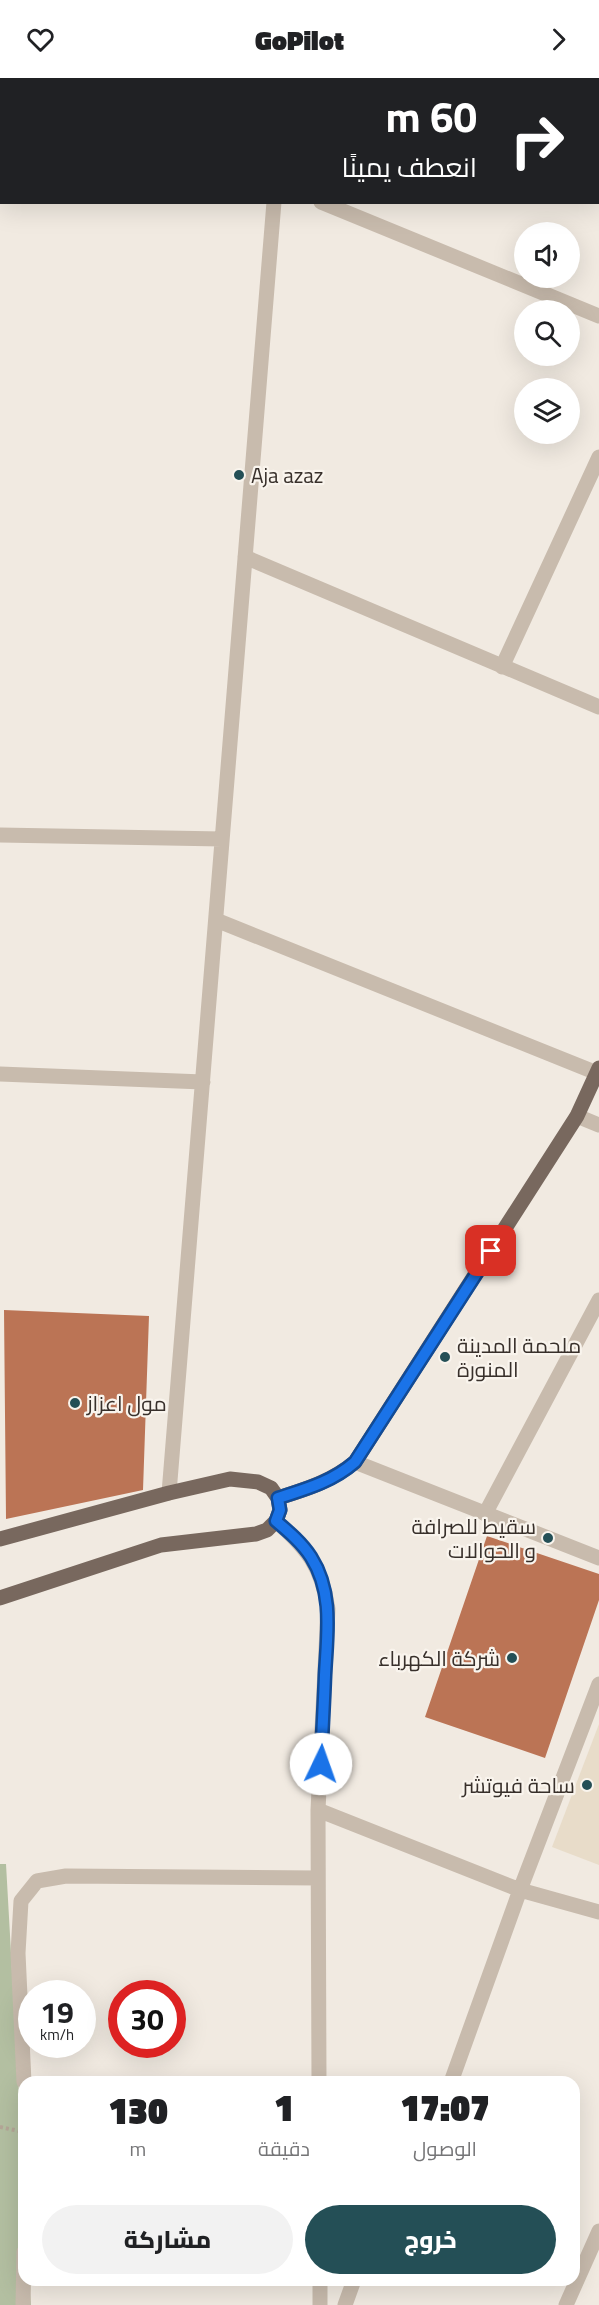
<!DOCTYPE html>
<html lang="ar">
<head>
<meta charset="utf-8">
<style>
  body { margin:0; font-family:"Titillium Web",Cairo,sans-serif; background:#f2f2f2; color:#202124; direction:rtl; height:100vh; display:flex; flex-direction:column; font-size:22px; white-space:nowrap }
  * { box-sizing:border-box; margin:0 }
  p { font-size:20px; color:#757577 }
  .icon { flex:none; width:33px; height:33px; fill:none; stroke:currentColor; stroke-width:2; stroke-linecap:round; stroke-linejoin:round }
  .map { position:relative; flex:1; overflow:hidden; direction:ltr }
  .panel { position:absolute; left:18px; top:1998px; width:562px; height:210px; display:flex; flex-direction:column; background:#fff; border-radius:18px; box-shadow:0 6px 24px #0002; direction:rtl }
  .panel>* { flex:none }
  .top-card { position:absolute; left:0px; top:0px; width:600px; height:126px; box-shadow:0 6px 24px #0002; direction:rtl; background:#202124; color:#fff; overflow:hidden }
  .tools { position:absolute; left:514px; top:144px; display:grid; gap:12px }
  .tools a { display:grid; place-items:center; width:66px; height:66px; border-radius:50%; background:#fff; box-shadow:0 6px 24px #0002; font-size:30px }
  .speed { position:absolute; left:18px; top:1902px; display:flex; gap:12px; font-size:30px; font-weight:700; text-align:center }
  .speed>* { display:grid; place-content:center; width:78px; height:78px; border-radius:50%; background:#fff; box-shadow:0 6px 24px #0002; line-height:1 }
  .speed small { font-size:15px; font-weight:400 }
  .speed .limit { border:9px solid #d22; background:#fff; color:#111 }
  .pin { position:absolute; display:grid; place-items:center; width:51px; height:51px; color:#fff; margin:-26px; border-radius:12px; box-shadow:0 3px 9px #0006 }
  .me { position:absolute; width:66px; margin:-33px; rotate:3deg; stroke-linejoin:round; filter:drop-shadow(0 0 4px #0008) }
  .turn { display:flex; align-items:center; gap:21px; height:126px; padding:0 24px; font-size:27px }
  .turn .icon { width:78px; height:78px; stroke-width:2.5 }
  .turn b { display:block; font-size:42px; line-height:51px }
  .eta { display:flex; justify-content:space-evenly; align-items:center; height:102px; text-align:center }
  .eta b { font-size:36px; font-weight:800; line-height:42px }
  .button { display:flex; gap:12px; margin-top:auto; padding:12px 24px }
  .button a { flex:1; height:69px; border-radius:36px; background:#244f56; color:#fff; font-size:24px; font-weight:800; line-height:69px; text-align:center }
  .button a+a { background:#f2f2f2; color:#202124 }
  header { display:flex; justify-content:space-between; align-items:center; height:78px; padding:0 24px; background:#fff; font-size:27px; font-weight:800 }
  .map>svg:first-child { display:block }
</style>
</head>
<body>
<header><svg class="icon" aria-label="forward" viewBox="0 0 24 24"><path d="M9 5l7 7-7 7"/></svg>GoPilot<svg class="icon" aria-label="heart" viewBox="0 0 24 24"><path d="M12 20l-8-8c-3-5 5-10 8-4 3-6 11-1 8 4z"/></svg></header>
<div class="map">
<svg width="599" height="2227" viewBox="0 0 599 2227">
  <rect width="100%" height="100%" fill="#f1eae1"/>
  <path fill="#b3bfa1" d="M0,1786H6L24,2106V2202H29L31,2227H0Z"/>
  <path fill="#e8dcc9" d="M599,1646V1787L552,1769Z"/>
  <path fill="#bb7455" d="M4,1232L149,1238L143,1412L6,1441Z
    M487,1458L599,1496V1522L545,1680L425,1639Z"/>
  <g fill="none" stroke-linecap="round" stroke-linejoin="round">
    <path stroke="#b4a697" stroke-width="4" stroke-dasharray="3 3" stroke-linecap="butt" d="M0,2049L24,2054"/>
    <path stroke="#c8bbad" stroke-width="15" d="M33,0V2
      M271,0V2
      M506,0L509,2
      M571,2V0
      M598,39H599
      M0,48H2
      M321,124L599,238
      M245,479L599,629
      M502,589L599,379
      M0,757L222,761
      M216,842L597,995
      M0,996L203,1004
      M577,1038L599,1047
      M169,1415L274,124
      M485,1436L599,1222
      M276,1443C307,1470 322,1489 328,1531L318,1732L319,2004
      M318,1732L520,1812L599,1834
      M24,2004L18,1875L21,1823L37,1803L66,1798L318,1800
      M451,2004L520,1812L599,1606
      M320,2202V2227
      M23,2227L24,2174
      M345,2227L354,2202
      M566,2227L599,2153"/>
    <path stroke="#c8bbad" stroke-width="15" d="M355,1384L599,1480"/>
    <path stroke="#78685e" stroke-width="15" d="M278,1420C307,1411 332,1403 355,1384L577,1038L599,990
      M0,1461L169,1415L230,1401L258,1404L271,1410L278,1420L280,1432L276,1443L267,1452L256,1456L161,1467L0,1520"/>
  </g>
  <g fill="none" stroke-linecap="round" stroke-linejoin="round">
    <defs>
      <path id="route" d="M321,1686C322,1656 324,1627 325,1597C327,1557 334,1515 311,1479C302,1465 289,1454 276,1443L280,1432L278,1420C306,1411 332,1404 355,1384L491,1173"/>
    </defs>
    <use href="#route" stroke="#114b97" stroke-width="15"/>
    <use href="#route" stroke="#1a73e8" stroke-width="10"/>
  </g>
  <g fill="#244f56" stroke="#f9f4ed" stroke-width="2">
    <circle cx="239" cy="397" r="6"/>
    <circle cx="445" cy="1279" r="6"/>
    <circle cx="75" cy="1325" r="6"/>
    <circle cx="548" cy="1460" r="6"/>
    <circle cx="512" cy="1580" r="6"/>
    <circle cx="587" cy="1707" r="6"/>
  </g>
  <g text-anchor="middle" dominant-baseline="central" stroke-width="4.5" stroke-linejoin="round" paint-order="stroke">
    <g font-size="21" fill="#38302b" stroke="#f9f4ed" text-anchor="start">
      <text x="251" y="397">Aja azaz</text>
      <text x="457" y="1267">ملحمة المدينة<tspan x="457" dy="24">المنورة</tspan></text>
      <text x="87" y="1325">مول اعزاز</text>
      <text x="536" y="1448" text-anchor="end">سقيط للصرافة<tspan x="536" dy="24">و الحوالات</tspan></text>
      <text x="500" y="1580" text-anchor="end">شركة الكهرباء</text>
      <text x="575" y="1707" text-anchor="end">ساحة فيوتشر</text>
    </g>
  </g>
</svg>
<div class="tools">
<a><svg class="icon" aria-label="sound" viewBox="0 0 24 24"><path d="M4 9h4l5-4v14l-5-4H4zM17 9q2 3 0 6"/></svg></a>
<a><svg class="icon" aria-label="search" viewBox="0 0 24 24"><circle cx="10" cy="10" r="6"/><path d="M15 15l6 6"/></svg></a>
<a><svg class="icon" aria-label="layers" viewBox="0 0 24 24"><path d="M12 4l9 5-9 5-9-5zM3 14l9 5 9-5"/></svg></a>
</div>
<div class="speed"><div>19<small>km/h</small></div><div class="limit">30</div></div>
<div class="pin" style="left:491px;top:1173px;background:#d93025"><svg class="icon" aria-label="arrive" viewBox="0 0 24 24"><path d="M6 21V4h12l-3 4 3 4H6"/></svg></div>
<svg class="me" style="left:321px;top:1686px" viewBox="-20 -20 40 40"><circle r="19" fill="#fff"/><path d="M0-13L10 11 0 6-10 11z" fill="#1a73e8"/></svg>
<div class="top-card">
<div class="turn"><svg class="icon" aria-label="right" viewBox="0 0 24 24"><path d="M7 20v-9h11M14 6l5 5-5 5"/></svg><div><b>60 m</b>انعطف يمينًا</div></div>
</div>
<section class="panel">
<div class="eta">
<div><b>17:07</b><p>الوصول</p></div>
<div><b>1</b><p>دقيقة</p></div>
<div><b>130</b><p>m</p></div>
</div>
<div class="button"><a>خروج</a><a>مشاركة</a></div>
</section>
</div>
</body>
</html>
